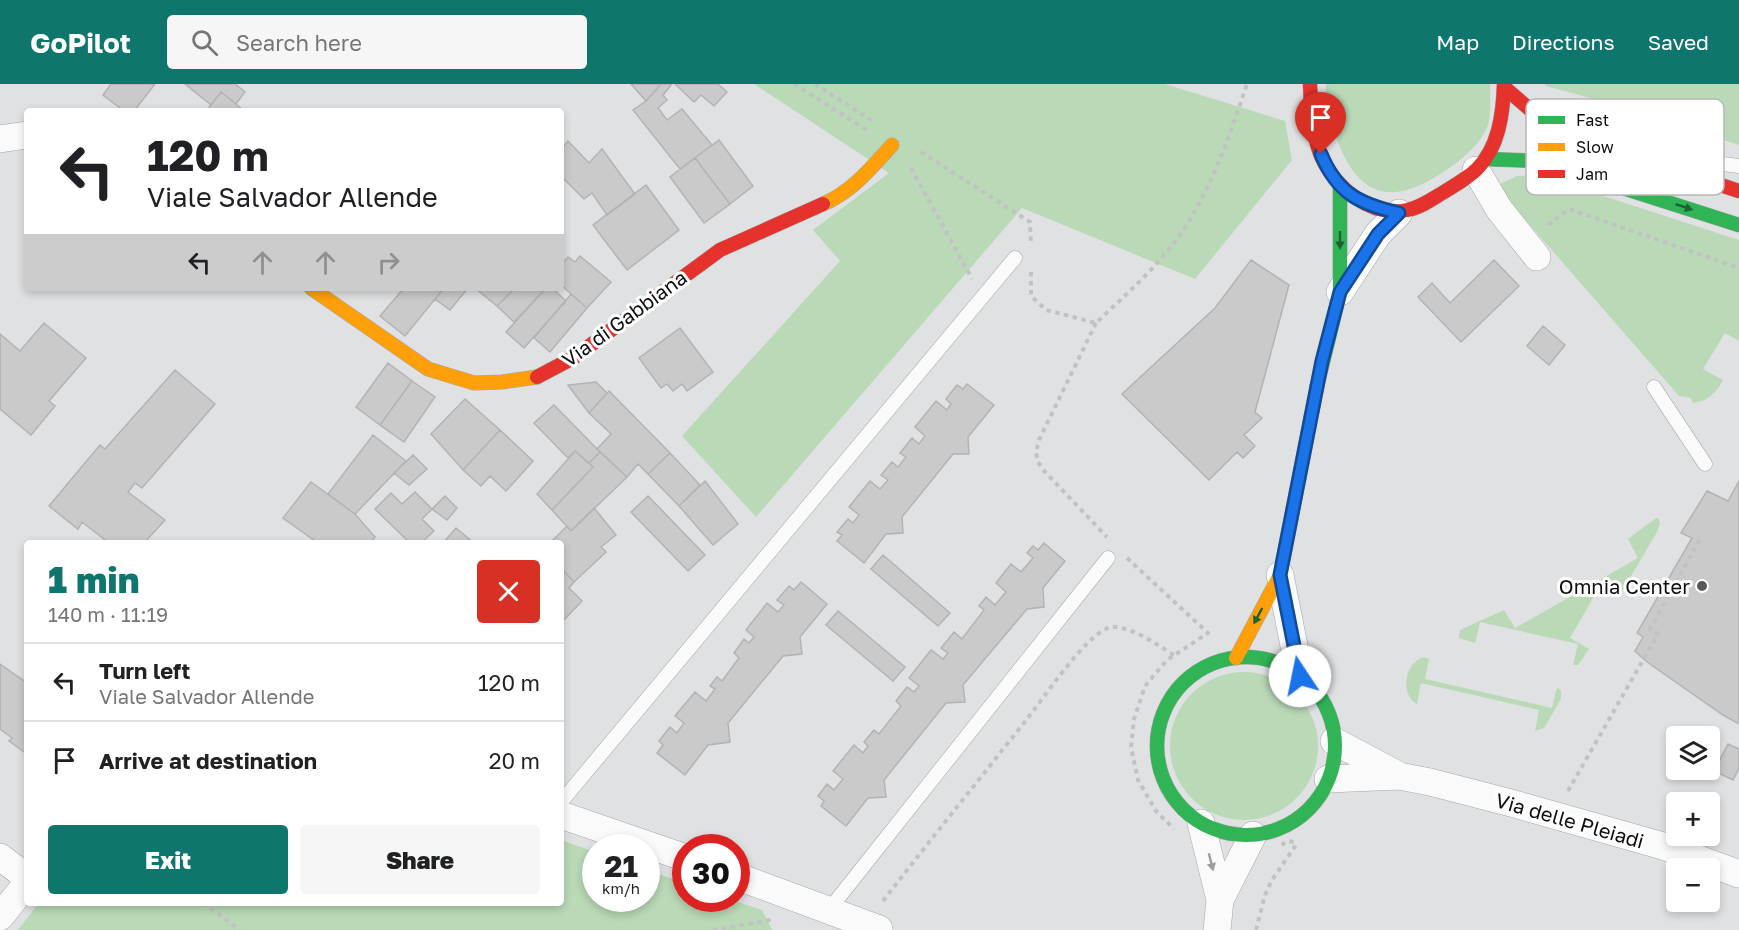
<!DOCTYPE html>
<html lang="en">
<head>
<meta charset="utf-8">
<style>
  body { margin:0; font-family:"Golos Text",sans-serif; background:#f6f6f6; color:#202124; height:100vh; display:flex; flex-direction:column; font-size:22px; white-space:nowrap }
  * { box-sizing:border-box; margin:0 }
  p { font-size:20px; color:#757577 }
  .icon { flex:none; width:33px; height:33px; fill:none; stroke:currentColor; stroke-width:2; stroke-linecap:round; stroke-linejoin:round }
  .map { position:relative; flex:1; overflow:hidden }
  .side { position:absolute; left:24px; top:456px; width:540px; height:366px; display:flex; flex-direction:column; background:#fff; border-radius:6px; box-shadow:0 3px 9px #0003 }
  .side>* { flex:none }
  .hud { position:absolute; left:24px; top:24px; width:540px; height:183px; border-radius:6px; box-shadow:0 3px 9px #0003; background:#fff; color:#202124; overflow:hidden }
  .buttons { position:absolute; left:1666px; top:642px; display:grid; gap:12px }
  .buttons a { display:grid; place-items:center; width:54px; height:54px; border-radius:6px; background:#fff; box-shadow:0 3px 9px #0003; font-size:30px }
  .speed { position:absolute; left:582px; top:750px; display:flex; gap:12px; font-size:30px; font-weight:700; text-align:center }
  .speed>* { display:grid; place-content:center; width:78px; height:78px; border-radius:50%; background:#fff; box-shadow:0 3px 9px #0003; line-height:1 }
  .speed small { font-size:15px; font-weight:400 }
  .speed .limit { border:9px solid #d22; background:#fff; color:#111 }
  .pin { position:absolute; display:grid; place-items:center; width:51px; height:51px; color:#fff; margin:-62px -26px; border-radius:50% 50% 50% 0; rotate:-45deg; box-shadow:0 0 6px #0007 }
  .pin .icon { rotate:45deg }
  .me { position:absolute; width:66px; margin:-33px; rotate:349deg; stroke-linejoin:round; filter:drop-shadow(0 0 4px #0008) }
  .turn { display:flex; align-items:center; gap:21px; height:126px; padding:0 24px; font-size:27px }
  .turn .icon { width:78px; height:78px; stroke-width:2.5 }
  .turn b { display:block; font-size:42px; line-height:51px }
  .lanes { display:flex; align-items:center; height:57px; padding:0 24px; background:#0003; justify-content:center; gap:30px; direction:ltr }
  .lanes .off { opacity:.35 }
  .round { display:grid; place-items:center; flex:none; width:63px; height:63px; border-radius:6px; background:#f6f6f6 }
  .overview { display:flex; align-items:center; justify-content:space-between; height:102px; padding:0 24px }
  h1 { font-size:36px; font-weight:800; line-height:45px; color:#0f766e }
  .action { display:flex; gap:12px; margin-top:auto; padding:12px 24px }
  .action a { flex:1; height:69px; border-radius:6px; background:#0f766e; color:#fff; font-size:24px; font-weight:800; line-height:69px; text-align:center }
  .action a+a { background:#f6f6f6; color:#202124 }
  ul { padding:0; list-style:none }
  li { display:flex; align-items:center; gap:18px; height:78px; padding:0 24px; border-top:2px solid #e0e0e0 }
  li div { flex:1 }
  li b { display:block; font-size:22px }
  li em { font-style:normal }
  header { display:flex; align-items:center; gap:36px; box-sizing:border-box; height:84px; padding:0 30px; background:#0f766e; color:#fff }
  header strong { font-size:28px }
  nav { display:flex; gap:33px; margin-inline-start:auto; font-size:21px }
  .search { width:420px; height:54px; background:#f6f6f6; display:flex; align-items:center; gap:15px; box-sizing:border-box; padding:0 21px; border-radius:6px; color:#757577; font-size:22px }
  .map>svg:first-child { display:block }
</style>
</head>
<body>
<header>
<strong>GoPilot</strong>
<div class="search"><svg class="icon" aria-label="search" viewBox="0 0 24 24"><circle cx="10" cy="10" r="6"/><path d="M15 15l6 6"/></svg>Search here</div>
<nav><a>Map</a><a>Directions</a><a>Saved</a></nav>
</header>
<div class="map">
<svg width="1739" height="846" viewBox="0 0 1739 846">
  <rect width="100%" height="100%" fill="#e0e1e3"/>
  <path fill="#b9d9b7" d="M754,0H1165L1285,37L1292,76L1195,195L1022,124L756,433L682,352L840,177L813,146L889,89Z
    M1326,0H1490C1490,12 1491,25 1489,37C1486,54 1466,72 1452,82C1402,118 1363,123 1338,58C1331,39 1325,20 1326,0Z
    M1545,0H1739V61L1623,23L1546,2Z
    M1539,91L1739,156V257L1725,249L1703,285L1723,296C1716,309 1708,317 1693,319L1691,314L1679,312L1496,102L1517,92Z
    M1656,434L1659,435L1660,439L1657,448L1621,509L1618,512L1600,502L1570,554L1589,565L1578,581H1573L1578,560L1480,538L1475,559L1459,554L1460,546L1504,526L1515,544L1638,474L1628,455Z
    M1424,573L1429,575L1425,595L1552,624L1557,603L1561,607V615L1544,644L1535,647L1539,626L1421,599L1417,620C1399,610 1405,578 1424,573Z
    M1170 662a74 74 0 1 1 148 0a74 74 0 1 1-148 0Z
    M561,756L595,768L596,814H646L647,786L685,799L686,814L729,815L762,826L772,846H18L39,819H561Z"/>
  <path fill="#cacaca" stroke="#b3b3b4" stroke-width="1.5" d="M111,0H155L134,27H124L103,11Z
    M185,0H235L245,8L236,20L221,8L211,21Z
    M631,0H661L646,17Z
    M661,0H672L663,11L667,16L658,24L667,36L682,25L712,61L680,85L633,26L646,17Z
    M675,0H718L727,8L714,22L701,11L694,18Z
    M221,8L236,20L244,27H206Z
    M719,56L753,102L730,120L695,74Z
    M568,57L589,79L602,65L635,110L607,131L592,109L584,115L561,92V65Z
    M695,74L730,120L704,139L670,93Z
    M646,101L679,146L627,186L593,141Z
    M580,172L611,198L587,224L561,201V181L568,173L575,178Z
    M1251,176L1289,201L1255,328L1262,334L1244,351L1255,362L1243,374L1237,368L1209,396L1122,310L1215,224Z
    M1494,176L1519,202L1461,258L1418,213L1432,199L1450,219Z
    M404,204H444L405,252L380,232Z
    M444,204H468L450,226L435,215Z
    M475,204H515L497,222Z
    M515,204H546L514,238L497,222Z
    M546,204H552L566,217L524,264L506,248Z
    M571,210L587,224L550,268L534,254Z
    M44,239L86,274L49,317L55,322L31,351L0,325V250L20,267Z
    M1543,242L1565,261L1549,281L1527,262Z
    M680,244L713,288L687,307L682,300L673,307L667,300L661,304L639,274Z
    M388,279L412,297L380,341L356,323Z
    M175,286L215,320L142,404L135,399L128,408L165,436L144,459H109L82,438L78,445L49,422L100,361L105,365Z
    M412,297L435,313L404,358L380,341Z
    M596,298L607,309L589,329L568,301Z
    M967,300L994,321L968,353L969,370H953L902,433L903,449L886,450L864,479L837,457L842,451L837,448L848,435L853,439L859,431L849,423L870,397L880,405L888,396L881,391L892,378L898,383L906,373L900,369L912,354L919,360L925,352L915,343L936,317L947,326L951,320L946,315L957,301L963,305Z
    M609,307L670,369L648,390L638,380L627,393L597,365L611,350L589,329Z
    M465,315L500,346L463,386L431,350Z
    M554,321L600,368L589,379L575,367L568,374L534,339Z
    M500,346L533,377L506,407L490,392L481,402L463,386Z
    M373,351L406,377L355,430L328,410Z
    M575,367L593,383L552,426L537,410Z
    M600,368L627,393L571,447L552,426L593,383L589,379Z
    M670,369L700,401L679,422L648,390Z
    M413,371L427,385L409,401L394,389Z
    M705,397L738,440L713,461L679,422Z
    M1739,397V640L1723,631L1647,578L1635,567L1643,553L1637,549L1692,454L1681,449L1707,407L1728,417Z
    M311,398L355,430L375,453L370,459H318L283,434Z
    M415,408L432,425L422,435L434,447L421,459H410L375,425L391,409L402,420Z
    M445,412L457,424L447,436L432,425Z
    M648,412L705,471L688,487L631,428Z
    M594,424L616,451L601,463L606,468L574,498L561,484V459H550L567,442L571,447Z
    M456,444L474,459H443Z
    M1044,459L1065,477L1043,504L1044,523L1027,525L963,601L965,618L946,619L884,696L886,713L868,714L846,742L821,722L824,717L818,712L827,700L834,706L843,695L833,687L854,661L863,669L868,662L864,658L874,646L879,650L901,622L896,617L907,603L914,608L919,602L909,594L931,566L943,575L948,569L941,564L954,548L962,555L984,526L979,522L986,513L995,521L1006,508L996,499L1011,480L1021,488L1033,474L1027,469L1033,462L1038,466Z
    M883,471L950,529L938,542L871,485Z
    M561,484L574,498L569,504L582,517L561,539Z
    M801,498L827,520L800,553L802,570L783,572L728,639L730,658L708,661L685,691L657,669L663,661L659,657L670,643L677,649L684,639L675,632L695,608L706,617L715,605L710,602L717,593L722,597L739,574L734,569L744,555L749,559L754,553L746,546L767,519L778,528L784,521L777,516L789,502L794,506Z
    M838,527L905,583L893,597L826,541Z
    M0,580L27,599V670L9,657L12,654L0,645Z
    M1728,660L1739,665V684L1733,696L1714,687Z"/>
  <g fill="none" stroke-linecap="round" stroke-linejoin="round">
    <defs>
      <path id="lane" d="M1685,75L1739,82
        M1654,303L1705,380
        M561,718L1015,174
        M828,827L1108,474"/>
      <path id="street" d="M0,55L27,51
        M1476,86L1499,125L1537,173
        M1340,208L1378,150L1399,129
        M1280,491L1300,592
        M1334,657L1398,691
        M1328,695L1399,692L1430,698L1511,719L1663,762L1739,790
        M561,731L686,774
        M1201,739L1220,816
        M0,773L27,793
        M736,792L879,845
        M0,833L27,799
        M1217,846L1220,816L1253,751"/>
      <path id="fast" d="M1486,75L1539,77L1739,141
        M1317,302L1340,208V103
        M1157 662a89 89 0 1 1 178 0a89 89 0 1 1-178 0Z"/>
      <path id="slow" d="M823,120C852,108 872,83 892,61
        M311,204L428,285L474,299L502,298L537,293
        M1236,574L1280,491L1317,302"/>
      <path id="jam" d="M1310,0C1311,24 1312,49 1321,72C1335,103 1370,134 1407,126C1420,124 1432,115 1444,108C1455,101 1468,94 1477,85C1499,63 1503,30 1504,0
        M1504,3L1541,35L1563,46L1611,65L1739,107
        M537,293L573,274L720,166L823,120"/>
    </defs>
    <use href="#lane" stroke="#a5a6a7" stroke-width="15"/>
    <use href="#street" stroke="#a5a6a7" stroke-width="28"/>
    <use href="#fast" stroke="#a5a6a7" stroke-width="15"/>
    <use href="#slow" stroke="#a5a6a7" stroke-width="15"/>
    <use href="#jam" stroke="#a5a6a7" stroke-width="15"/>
    <path stroke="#c1c2c2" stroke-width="4" stroke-dasharray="4.5 4.5" stroke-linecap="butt" d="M794,0L867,46
      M815,0L874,38
      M921,68L1030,138L1031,160
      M911,84L972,195
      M1548,141L1569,125L1739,184
      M1031,188V212L1046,226L1096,239C1120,216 1144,195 1165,170C1206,122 1227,59 1247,0
      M1096,239L1039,356L1036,368L1038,378L1045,388L1107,453
      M1127,474L1208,549L1167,576L1145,602L1134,635L1131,663L1138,696L1156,727L1174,745
      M1568,707L1658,550L1650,545L1700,455
      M883,817C930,756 979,696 1027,635C1043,615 1086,551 1108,544C1126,538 1159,562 1174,571
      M203,819L240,846
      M713,846L771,836
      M1256,846L1265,811L1272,796L1296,761L1294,758L1287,757L1279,763"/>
    <use href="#lane" stroke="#fafafb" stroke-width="14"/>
    <use href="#street" stroke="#fafafb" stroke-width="27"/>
    <use href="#fast" stroke="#30b455" stroke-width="14"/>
    <use href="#slow" stroke="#ff9f0a" stroke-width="14"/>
    <use href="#jam" stroke="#e5322d" stroke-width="14"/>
  </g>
  <defs><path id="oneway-solid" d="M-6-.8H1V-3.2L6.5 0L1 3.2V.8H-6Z" transform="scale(1.5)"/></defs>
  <g fill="#1e6132">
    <use href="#oneway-solid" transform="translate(1684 123) rotate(18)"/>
    <use href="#oneway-solid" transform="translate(1340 156) rotate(90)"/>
    <use href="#oneway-solid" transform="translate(1258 532) rotate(118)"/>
  </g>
  <use fill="#9b9c9d" href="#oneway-solid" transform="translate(1211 778) rotate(76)"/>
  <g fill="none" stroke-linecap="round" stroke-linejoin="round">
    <defs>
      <path id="route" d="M1300,592L1280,491L1322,277L1340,208L1378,150L1399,129C1359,120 1337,109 1321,70"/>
    </defs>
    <use href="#route" stroke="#114b97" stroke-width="15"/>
    <use href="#route" stroke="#1a73e8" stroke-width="10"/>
  </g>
  <circle fill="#575859" stroke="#fff" stroke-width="2" cx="1702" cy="502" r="6"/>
  <g text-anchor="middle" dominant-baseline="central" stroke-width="6" stroke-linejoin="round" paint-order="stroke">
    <g font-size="20" fill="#0d0e0f" stroke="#fff">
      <text transform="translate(624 234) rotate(-36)">Via di Gabbiana</text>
      <text transform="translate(1570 736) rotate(16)">Via delle Pleiadi</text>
    </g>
    <g font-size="20" fill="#0d0e0f" stroke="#fff" text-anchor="end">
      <text x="1690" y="502">Omnia Center</text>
    </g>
  </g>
  <rect x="1526" y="15" width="198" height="96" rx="9" fill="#fff" stroke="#b6b7b7" stroke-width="1.5"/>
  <rect x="1538" y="32" width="27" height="8" fill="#30b455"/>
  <rect x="1538" y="59" width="27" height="8" fill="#ff9f0a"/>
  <rect x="1538" y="86" width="27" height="8" fill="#e5322d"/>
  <g font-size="16" fill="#0d0e0f">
    <text x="1576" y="42">Fast</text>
    <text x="1576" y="69">Slow</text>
    <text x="1576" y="96">Jam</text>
  </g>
</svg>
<div class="buttons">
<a><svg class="icon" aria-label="layers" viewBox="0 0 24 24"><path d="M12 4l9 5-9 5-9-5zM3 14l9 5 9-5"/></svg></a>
<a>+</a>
<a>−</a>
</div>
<div class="speed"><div>21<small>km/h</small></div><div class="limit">30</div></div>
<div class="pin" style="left:1321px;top:70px;background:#d93025"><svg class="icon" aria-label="arrive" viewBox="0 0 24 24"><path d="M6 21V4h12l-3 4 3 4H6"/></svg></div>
<svg class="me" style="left:1300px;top:592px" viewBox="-20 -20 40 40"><circle r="19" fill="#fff"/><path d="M0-13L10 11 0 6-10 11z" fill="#1a73e8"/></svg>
<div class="hud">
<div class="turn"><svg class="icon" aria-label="left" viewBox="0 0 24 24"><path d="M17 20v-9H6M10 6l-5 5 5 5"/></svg><div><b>120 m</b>Viale Salvador Allende</div></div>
<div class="lanes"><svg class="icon" aria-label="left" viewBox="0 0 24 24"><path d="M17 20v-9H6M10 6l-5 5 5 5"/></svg><svg class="icon off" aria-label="ahead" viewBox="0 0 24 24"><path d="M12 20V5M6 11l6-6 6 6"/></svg><svg class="icon off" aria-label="ahead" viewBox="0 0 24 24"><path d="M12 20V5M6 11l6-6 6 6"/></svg><svg class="icon off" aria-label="right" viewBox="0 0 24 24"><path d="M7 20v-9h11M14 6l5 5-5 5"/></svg></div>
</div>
<section class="side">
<div class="overview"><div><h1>1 min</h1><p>140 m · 11:19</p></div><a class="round" style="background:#d93025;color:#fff"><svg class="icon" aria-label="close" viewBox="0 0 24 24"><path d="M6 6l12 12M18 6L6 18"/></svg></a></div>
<ul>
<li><svg class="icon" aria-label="left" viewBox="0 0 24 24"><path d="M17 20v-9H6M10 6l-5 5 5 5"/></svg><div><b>Turn left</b><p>Viale Salvador Allende</p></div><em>120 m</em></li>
<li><svg class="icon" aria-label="arrive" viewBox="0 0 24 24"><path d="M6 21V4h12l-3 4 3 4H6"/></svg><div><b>Arrive at destination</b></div><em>20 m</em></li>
</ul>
<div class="action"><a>Exit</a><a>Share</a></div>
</section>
</div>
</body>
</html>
